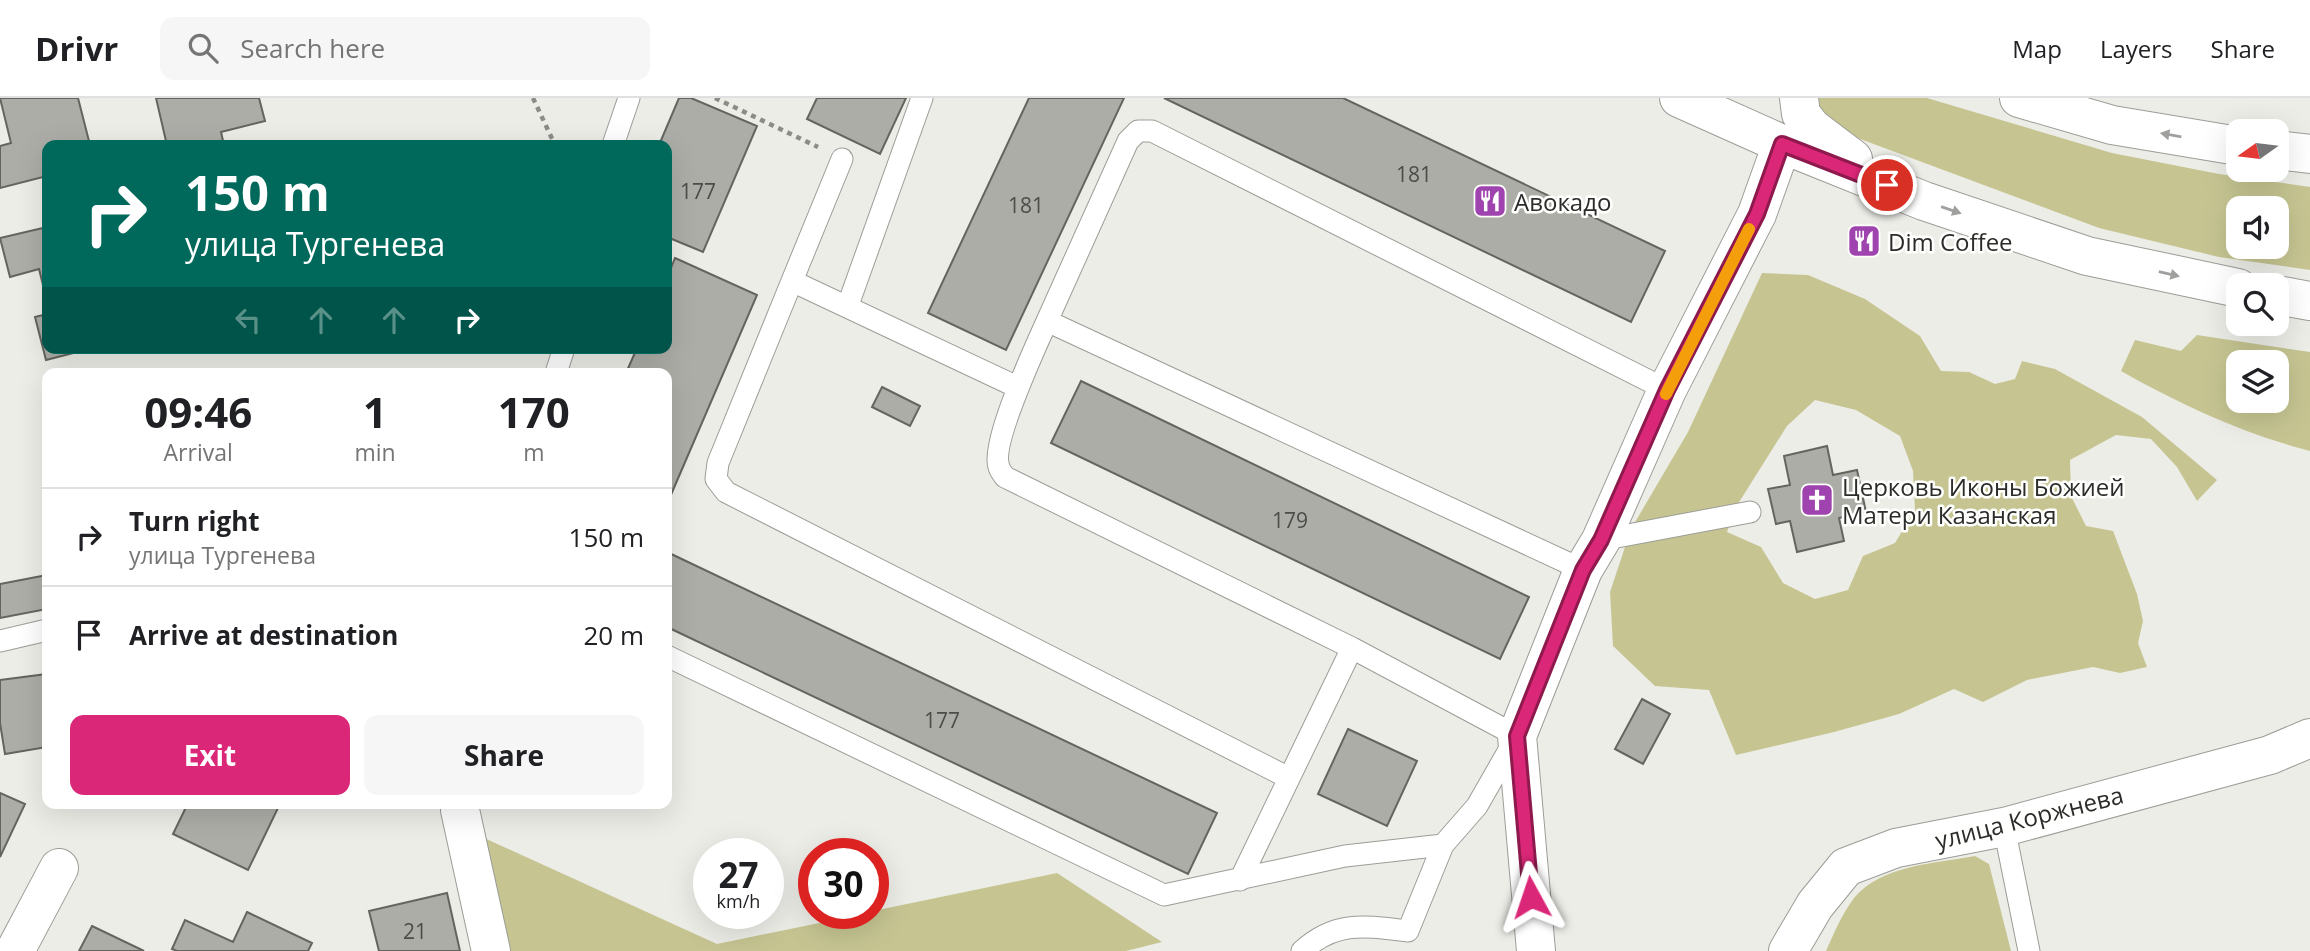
<!DOCTYPE html>
<html lang="en">
<head>
<meta charset="utf-8">
<style>
  body { margin:0; font-family:"Open Sans",sans-serif; background:#f6f6f6; color:#202124; height:100vh; display:flex; flex-direction:column; font-size:26px; white-space:nowrap }
  * { box-sizing:border-box; margin:0 }
  p { font-size:23px; color:#757577 }
  .icon { flex:none; width:38px; height:38px; fill:none; stroke:currentColor; stroke-width:2; stroke-linecap:round; stroke-linejoin:round }
  .map { position:relative; flex:1; overflow:hidden }
  .panel { position:absolute; left:42px; top:270px; width:630px; height:441px; display:flex; flex-direction:column; background:#fff; border-radius:14px; box-shadow:0 7px 28px #0002 }
  .panel>* { flex:none }
  .top-card { position:absolute; left:42px; top:42px; width:630px; height:214px; border-radius:14px; box-shadow:0 7px 28px #0002; background:#00695c; color:#fff; overflow:hidden }
  .needle { width:46px; rotate:256deg }
  .controls { position:absolute; left:2226px; top:21px; display:grid; gap:14px }
  .controls a { display:grid; place-items:center; width:63px; height:63px; border-radius:14px; background:#fff; box-shadow:0 7px 28px #0002; font-size:35px }
  .speed { position:absolute; left:693px; top:740px; display:flex; gap:14px; font-size:35px; font-weight:700; text-align:center }
  .speed>* { display:grid; place-content:center; width:91px; height:91px; border-radius:50%; background:#fff; box-shadow:0 7px 28px #0002; line-height:1 }
  .speed small { font-size:18px; font-weight:400 }
  .speed .limit { border:10px solid #d22; background:#fff; color:#111 }
  .pin { position:absolute; display:grid; place-items:center; width:60px; height:60px; color:#fff; margin:-30px; border:4px solid #fff; border-radius:50%; box-shadow:0 2px 7px #0007 }
  .me { position:absolute; width:77px; margin:-38px; rotate:355deg; stroke-linejoin:round; filter:drop-shadow(0 0 5px #0008) }
  .turn { display:flex; align-items:center; gap:24px; height:147px; padding:0 28px; font-size:32px }
  .turn .icon { width:91px; height:91px; stroke-width:2.5 }
  .turn b { display:block; font-size:49px; line-height:60px }
  .lanes { display:flex; align-items:center; height:66px; padding:0 28px; background:#0003; justify-content:center; gap:35px; direction:ltr }
  .lanes .off { opacity:.35 }
  .eta { display:flex; justify-content:space-evenly; align-items:center; height:119px; text-align:center }
  .eta b { font-size:42px; font-weight:700; line-height:49px }
  .action { display:flex; gap:14px; margin-top:auto; padding:14px 28px }
  .action a { flex:1; height:80px; border-radius:14px; background:#db2777; color:#fff; font-size:28px; font-weight:700; line-height:80px; text-align:center }
  .action a+a { background:#f6f6f6; color:#202124 }
  ul { padding:0; list-style:none }
  li { display:flex; align-items:center; gap:21px; height:98px; padding:0 28px; border-top:2px solid #e0e0e0 }
  li div { flex:1 }
  li b { display:block; font-size:26px }
  li em { font-style:normal }
  header { display:flex; align-items:center; gap:42px; box-sizing:border-box; height:98px; padding:0 35px; background:#fff; border-bottom:2px solid #e0e0e0 }
  header strong { font-size:33px }
  nav { display:flex; gap:38px; margin-inline-start:auto; font-size:24px }
  .search { width:490px; height:63px; background:#f6f6f6; display:flex; align-items:center; gap:18px; box-sizing:border-box; padding:0 24px; border-radius:14px; color:#757577; font-size:26px }
  .map>svg:first-child { display:block }
</style>
</head>
<body>
<header>
<strong>Drivr</strong>
<div class="search"><svg class="icon" aria-label="search" viewBox="0 0 24 24"><circle cx="10" cy="10" r="6"/><path d="M15 15l6 6"/></svg>Search here</div>
<nav><a>Map</a><a>Layers</a><a>Share</a></nav>
</header>
<div class="map">
<svg width="2310" height="853" viewBox="0 0 2310 853">
  <rect width="100%" height="100%" fill="#edede8"/>
  <path fill="#c6c592" fill-rule="evenodd" d="M1815,0H1927L2112,55L2219,76L2310,89V172L2219,159L2099,130L1828,29ZM2238,110H2277V149H2238Z
    M1762,175L1808,177L1865,201L1920,238L1941,273L1969,274L1995,286L2015,281L2022,263L2055,271L2142,319L2217,382L2197,403L2177,369L2151,341L2116,337L2070,362L2071,398L2086,428L2113,433L2137,496L2143,523L2138,545L2147,569L2120,575L2093,569L2027,582L1983,604L1954,591L1899,616L1834,634L1736,657L1709,592L1655,588L1613,548L1610,494L1631,431L1688,334ZM1815,302L1856,312L1900,338L1913,373L1915,412L1895,445L1863,458L1848,492L1815,501L1783,485L1761,449L1727,434L1736,409L1787,328Z
    M2197,237L2310,254V353C2244,336 2181,307 2121,273L2135,242L2181,253ZM2277,264V303H2238V264Z
    M482,739L717,846L863,816H873V813L1057,775L1162,844L1126,853H511Z
    M1975,758L1989,766L2011,853H1826C1834,835 1842,816 1854,800C1881,767 1937,765 1975,758Z"/>
  <path fill="#adada8" stroke="#656560" stroke-width="2" d="M0,0H78L90,47H47V78L0,90V48L11,45Z
    M156,0H259L265,23L221,34L224,47H148L166,43Z
    M679,0H691L757,28L703,154L667,139V47H659Z
    M817,0H906L880,56L807,21Z
    M1029,0H1124L1006,252L928,215Z
    M1164,0H1343L1665,153L1631,224Z
    M47,129V203L39,171L10,179L0,140Z
    M675,160L757,197L667,406V275H626L637,250H667V180Z
    M47,216V250H93L46,262L35,219Z
    M1081,283L1529,499L1500,561L1051,345Z
    M882,289L920,308L910,328L872,309Z
    M1827,348L1833,377L1857,372L1866,414L1839,420L1844,443L1797,454L1790,423L1776,426L1768,391L1790,387L1784,358Z
    M667,454L1217,715L1188,776L667,529Z
    M47,477V511L0,520V486Z
    M47,576V649L5,656L0,625V582Z
    M1642,601L1670,616L1643,666L1615,651Z
    M1348,631L1417,663L1387,728L1318,696Z
    M0,695L25,706L0,759Z
    M188,705H274L279,708L248,772L173,736Z
    M447,795L460,853H379L369,813Z
    M247,814L312,845L308,853H177L172,851L185,822L233,844Z
    M92,828L144,853H79Z"/>
  <g fill="none" stroke-linecap="round" stroke-linejoin="round">
    <defs>
      <path id="lane" d="M613,47L629,0
        M842,61L792,183L1017,289
        M792,183L718,365L716,381L726,394L1289,680
        M848,207L922,0
        M1047,223C1036,248 990,346 999,369C1000,373 1003,376 1005,379L1352,550
        M556,275L564,250
        M1601,442L1750,414
        M1583,472L1047,223L1128,43L1138,33H1152L1667,292
        M0,543L47,532
        M667,558L1164,797L1345,758L1443,747
        M2004,729L2029,853
        M1240,782L1352,550L1517,638L1477,708L1443,747L1408,833C1366,828 1336,822 1302,853"/>
      <path id="street" d="M460,712L491,853
        M15,853L59,770
        M1536,853L1517,638L1583,472L1601,442L1667,292L1757,116L1782,46
        M1788,853L1815,807L1846,769L1896,750L2004,729L2270,657L2310,640"/>
      <path id="primary" d="M1679,0L1782,46L1924,103L2087,158L2238,190
        M1799,0L1801,16L1812,30L1853,61
        M2019,0L2112,27L2238,48
        M2277,52L2310,56
        M2277,197L2310,203"/>
    </defs>
    <use href="#lane" stroke="#9c9d97" stroke-width="23"/>
    <use href="#street" stroke="#9c9d97" stroke-width="40"/>
    <use href="#primary" stroke="#9c9d97" stroke-width="40"/>
    <path stroke="#8b8b88" stroke-width="4.5" stroke-dasharray="5 5" stroke-linecap="butt" d="M533,0L555,47
      M715,0L818,49"/>
    <use href="#lane" stroke="#fff" stroke-width="21"/>
    <use href="#street" stroke="#fff" stroke-width="38"/>
    <use href="#primary" stroke="#fff" stroke-width="38"/>
  </g>
  <defs><path id="oneway-solid" d="M-6-.8H1V-3.2L6.5 0L1 3.2V.8H-6Z" transform="scale(1.75)"/></defs>
  <g fill="#a0a09f">
    <use href="#oneway-solid" transform="translate(2171 37) rotate(-170)"/>
    <use href="#oneway-solid" transform="translate(1951 112) rotate(19)"/>
    <use href="#oneway-solid" transform="translate(2169 176) rotate(13)"/>
  </g>
  <g fill="none" stroke-linecap="round" stroke-linejoin="round">
    <defs>
      <path id="route" d="M1531,799L1517,638L1583,472L1601,442L1667,292L1757,116L1782,46L1887,87"/>
    </defs>
    <use href="#route" stroke="#8e194d" stroke-width="18"/>
    <use href="#route" stroke="#db2777" stroke-width="12"/>
    <path stroke="#f59e0b" stroke-width="12" d="M1666,296L1749,131"/>
  </g>
  <defs>
    <symbol id="restaurant-square" viewBox="-11 -11 22 22"><rect x="-9" y="-9" width="18" height="18" rx="4" fill="#9f44ae" stroke="#fffffe"/><path d="M-5-6h1v4h1v-4h1v4h1v-4h1v5L-1.5 .5V6h-2V.5L-5-1ZM5-6V6H3V1.5H1.5Q1.5-4 5-6Z" fill="#fff"/></symbol>
    <symbol id="church-square" viewBox="-11 -11 22 22"><rect x="-9" y="-9" width="18" height="18" rx="4" fill="#9f44ae" stroke="#fffffe"/><path d="M-1.2-6h2.4v3.5h3.3v2.4h-3.3V6h-2.4V-.1h-3.3v-2.4h3.3Z" fill="#fff"/></symbol>
  </defs>
  <g fill-rule="evenodd">
    <use href="#restaurant-square" x="1471" y="84" width="38" height="38"/>
    <use href="#restaurant-square" x="1845" y="124" width="38" height="38"/>
    <use href="#church-square" x="1798" y="383" width="38" height="38"/>
  </g>
  <g text-anchor="middle" dominant-baseline="central" stroke-width="5" stroke-linejoin="round" paint-order="stroke">
    <g font-size="21" fill="#4c4c4a">
      <text x="1414" y="76">181</text>
      <text x="698" y="93">177</text>
      <text x="1026" y="107">181</text>
      <text x="1290" y="422">179</text>
      <text x="942" y="622">177</text>
      <text x="415" y="833">21</text>
    </g>
    <g font-size="24" fill="#2c2c2a" stroke="#fffffe" text-anchor="start">
      <text x="1514" y="103">Авокадо</text>
      <text x="1888" y="143">Dim Coffee</text>
      <text x="1842" y="388">Церковь Иконы Божией<tspan x="1842" dy="28">Матери Казанская</tspan></text>
    </g>
    <g font-size="24" fill="#2c2c2a" stroke="#fffffe">
      <text transform="translate(2029 719) rotate(-14)">улица Коржнева</text>
    </g>
  </g>
</svg>
<div class="controls">
<a><svg class="needle" viewBox="-14 -14 28 28"><path d="M0-13l5 13h-10z" fill="#e53935"/><path d="M0 13l5-13h-10z" fill="#757577"/></svg></a>
<a><svg class="icon" aria-label="sound" viewBox="0 0 24 24"><path d="M4 9h4l5-4v14l-5-4H4zM17 9q2 3 0 6"/></svg></a>
<a><svg class="icon" aria-label="search" viewBox="0 0 24 24"><circle cx="10" cy="10" r="6"/><path d="M15 15l6 6"/></svg></a>
<a><svg class="icon" aria-label="layers" viewBox="0 0 24 24"><path d="M12 4l9 5-9 5-9-5zM3 14l9 5 9-5"/></svg></a>
</div>
<div class="speed"><div>27<small>km/h</small></div><div class="limit">30</div></div>
<div class="pin" style="left:1887px;top:87px;background:#d93025"><svg class="icon" aria-label="arrive" viewBox="0 0 24 24"><path d="M6 21V4h12l-3 4 3 4H6"/></svg></div>
<svg class="me" style="left:1531px;top:799px" viewBox="-20 -20 40 40"><path d="M0-17L14 15 0 8-14 15z" fill="#db2777" stroke="#fff" stroke-width="4"/></svg>
<div class="top-card">
<div class="turn"><svg class="icon" aria-label="right" viewBox="0 0 24 24"><path d="M7 20v-9h11M14 6l5 5-5 5"/></svg><div><b>150 m</b>улица Тургенева</div></div>
<div class="lanes"><svg class="icon off" aria-label="left" viewBox="0 0 24 24"><path d="M17 20v-9H6M10 6l-5 5 5 5"/></svg><svg class="icon off" aria-label="ahead" viewBox="0 0 24 24"><path d="M12 20V5M6 11l6-6 6 6"/></svg><svg class="icon off" aria-label="ahead" viewBox="0 0 24 24"><path d="M12 20V5M6 11l6-6 6 6"/></svg><svg class="icon" aria-label="right" viewBox="0 0 24 24"><path d="M7 20v-9h11M14 6l5 5-5 5"/></svg></div>
</div>
<section class="panel">
<div class="eta">
<div><b>09:46</b><p>Arrival</p></div>
<div><b>1</b><p>min</p></div>
<div><b>170</b><p>m</p></div>
</div>
<ul>
<li><svg class="icon" aria-label="right" viewBox="0 0 24 24"><path d="M7 20v-9h11M14 6l5 5-5 5"/></svg><div><b>Turn right</b><p>улица Тургенева</p></div><em>150 m</em></li>
<li><svg class="icon" aria-label="arrive" viewBox="0 0 24 24"><path d="M6 21V4h12l-3 4 3 4H6"/></svg><div><b>Arrive at destination</b></div><em>20 m</em></li>
</ul>
<div class="action"><a>Exit</a><a>Share</a></div>
</section>
</div>
</body>
</html>
